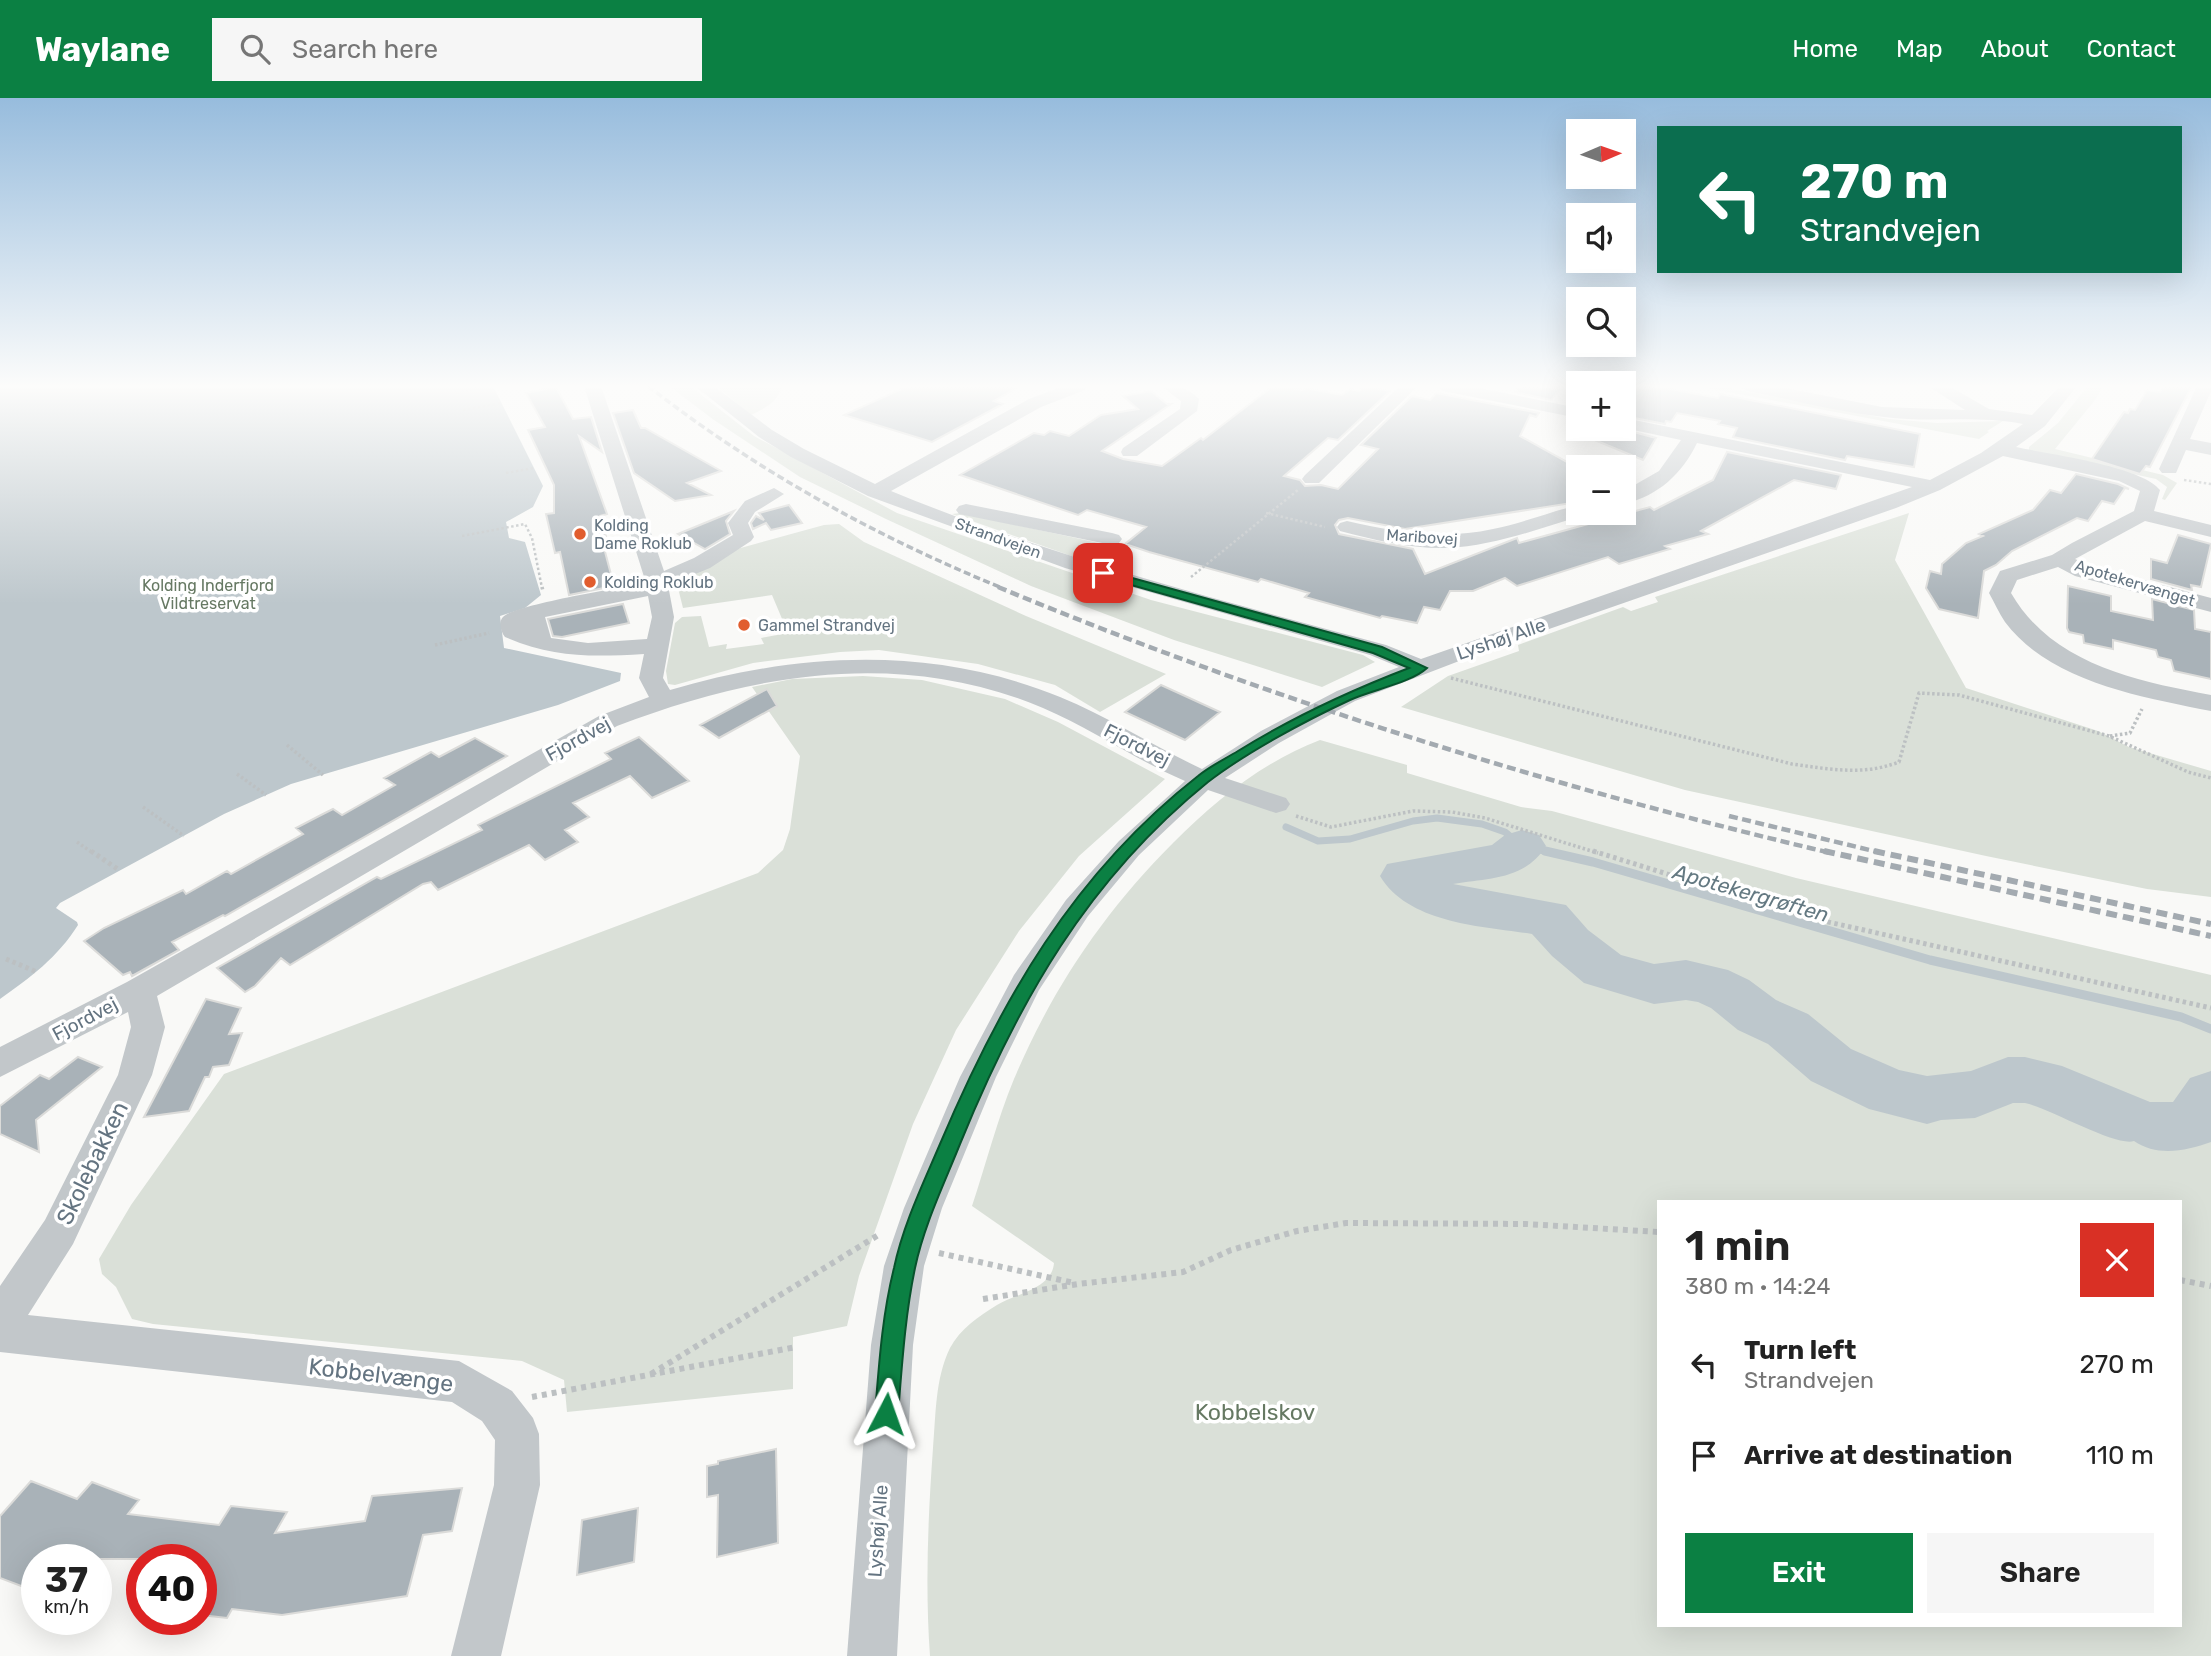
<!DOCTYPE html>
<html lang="en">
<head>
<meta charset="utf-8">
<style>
  body { margin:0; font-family:Rubik,sans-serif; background:#f6f6f6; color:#222; height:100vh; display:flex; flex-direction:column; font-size:26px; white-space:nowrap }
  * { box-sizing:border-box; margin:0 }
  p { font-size:23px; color:#767676 }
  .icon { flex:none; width:38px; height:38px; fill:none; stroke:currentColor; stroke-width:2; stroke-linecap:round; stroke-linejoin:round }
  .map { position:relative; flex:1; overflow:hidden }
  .drawer { position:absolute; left:1657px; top:1102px; width:525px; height:427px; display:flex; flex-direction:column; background:#fff; border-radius:0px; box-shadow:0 7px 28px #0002 }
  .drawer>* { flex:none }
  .hud { position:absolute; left:1657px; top:28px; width:525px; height:147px; border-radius:0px; box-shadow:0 7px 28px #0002; background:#0b6e4f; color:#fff; overflow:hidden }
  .needle { width:46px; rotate:88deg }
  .tools { position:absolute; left:1566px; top:21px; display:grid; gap:14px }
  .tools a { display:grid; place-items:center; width:70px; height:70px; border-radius:0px; background:#fff; box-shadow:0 7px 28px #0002; font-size:35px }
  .speed { position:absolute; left:21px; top:1446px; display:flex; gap:14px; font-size:35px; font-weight:700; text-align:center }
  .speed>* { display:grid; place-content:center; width:91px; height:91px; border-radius:50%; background:#fff; box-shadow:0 7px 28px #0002; line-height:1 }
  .speed small { font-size:18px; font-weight:400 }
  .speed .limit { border:10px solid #d22; background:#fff; color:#111 }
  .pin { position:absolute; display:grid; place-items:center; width:60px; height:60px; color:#fff; margin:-30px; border-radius:14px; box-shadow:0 4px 10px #0006 }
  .me { position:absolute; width:77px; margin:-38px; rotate:4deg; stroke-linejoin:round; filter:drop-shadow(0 0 5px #0008) }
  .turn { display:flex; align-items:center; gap:24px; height:147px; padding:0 28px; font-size:32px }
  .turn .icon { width:91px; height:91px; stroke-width:2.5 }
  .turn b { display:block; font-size:49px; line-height:60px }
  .round { display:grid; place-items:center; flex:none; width:74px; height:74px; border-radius:0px; background:#f6f6f6 }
  .head { display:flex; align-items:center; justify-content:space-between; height:119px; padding:0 28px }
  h1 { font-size:42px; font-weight:600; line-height:52px }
  .action { display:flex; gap:14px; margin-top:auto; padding:14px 28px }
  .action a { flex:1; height:80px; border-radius:0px; background:#0b8043; color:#fff; font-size:28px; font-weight:600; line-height:80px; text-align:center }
  .action a+a { background:#f6f6f6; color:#222 }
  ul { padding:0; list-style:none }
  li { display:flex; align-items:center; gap:21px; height:91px; padding:0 28px }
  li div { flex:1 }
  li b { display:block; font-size:26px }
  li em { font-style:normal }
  header { display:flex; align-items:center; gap:42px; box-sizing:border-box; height:98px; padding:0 35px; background:#0b8043; color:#fff }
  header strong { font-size:33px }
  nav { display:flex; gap:38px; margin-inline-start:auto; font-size:24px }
  .search { width:490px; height:63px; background:#f6f6f6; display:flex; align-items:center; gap:18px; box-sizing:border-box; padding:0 24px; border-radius:0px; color:#767676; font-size:26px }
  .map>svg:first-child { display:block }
</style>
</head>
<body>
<header>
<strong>Waylane</strong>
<div class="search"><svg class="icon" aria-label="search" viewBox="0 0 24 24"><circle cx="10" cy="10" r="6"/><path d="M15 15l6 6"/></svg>Search here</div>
<nav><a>Home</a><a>Map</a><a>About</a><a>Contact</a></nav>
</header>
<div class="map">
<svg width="2211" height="1558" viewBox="0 0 2211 1558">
  <rect width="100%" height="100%" fill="#f9f9f7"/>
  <path fill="#dae0d8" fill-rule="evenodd" d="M669,288H690L754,338L897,415L1151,502L1363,557L1375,564L1322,589L1174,542L1031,488L886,421L800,379L714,322Z
    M716,288H782C778,304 765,310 751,317Z
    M1696,288H1717L1889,321L1937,325L2003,323L1987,333L1989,334L1979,341Z
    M2088,288H2103L2095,302L2055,351L2163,377L2177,385L2165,402L2162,401L2167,389L2156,381L2029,353V349L2058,325Z
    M960,415L1099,445L1118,447L1097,467L952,416Z
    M1909,415L1895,462L1966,590L2098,633L2129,649L2211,673V799L2147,791L1986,758L1685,692L1401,609L1448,578L1519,553L1518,547L1623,509L1631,513L1658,504L1655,499Z
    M839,426L864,444L1026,518L1166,576L1100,614L1055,587L978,566L879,552L840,554L753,565L675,587L668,586L666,573L675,525L682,519L701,518L709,549L727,546L726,551L764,546L761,540L788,535L772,497L683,510L676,482L737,451L824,427Z
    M863,578L922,582L1005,601L1058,624L1165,681L1079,758L1019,833L956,932L913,1026L859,1178L847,1228L793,1239V1291L567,1314L564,1282L522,1263L153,1226L132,1221L116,1189L102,1176L99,1161L131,1107L224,976L758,775L783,752L790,731L800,658L752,589L792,581Z
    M1320,642L1407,667V675L1521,709L1552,713L1796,780L2211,877V1558H930C925,1489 928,1419 933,1350C936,1316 935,1281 950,1250C960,1231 979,1218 997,1207C1015,1196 1052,1191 1054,1165L972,1108C986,1066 997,1022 1014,981C1052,891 1104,814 1173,745C1216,702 1263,664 1320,642ZM1659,1104H2180V1528H1659Z"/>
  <path fill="#bdc7cc" d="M0,288H493L543,388L533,409L506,424L509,440L525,444L541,497L525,510L500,518L504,550L621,575L620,583L558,607L291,686L224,716L60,805L56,810L77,824L78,827C58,859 30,880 0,901Z"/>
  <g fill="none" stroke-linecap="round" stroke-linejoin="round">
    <path stroke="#bdc7cc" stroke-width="7" d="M1286,729L1318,743L1350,741L1413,723L1437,720L1482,726L1505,734L1522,748L1553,755"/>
    <path stroke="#bdc7cc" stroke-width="9" d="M1545,753L1593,764L1930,862L2181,919L2211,931"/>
    <path fill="#bdc7cc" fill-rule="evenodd" d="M1522,732L1539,737L1546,748C1525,782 1489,780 1453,786L1566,807L1588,832L1621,857L1654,866L1686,862L1728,872L1749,882L1776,902L1808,916L1851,951L1899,972L1927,978L1971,973L2008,959H2025L2062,968L2150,1004H2173L2190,980L2211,973V1044C2186,1053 2157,1059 2134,1043C2116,1049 2049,1010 2025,1005H2013L1975,1020L1941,1022L1927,1026L1869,1011L1811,983L1768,946L1738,932L1711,910L1698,904L1686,902L1654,906L1584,885L1552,858L1532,836C1482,828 1409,826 1380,778L1387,766L1492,747L1505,737Z"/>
  </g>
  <path fill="#a9b2b8" stroke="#dbdbd9" stroke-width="2" d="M908,288H1020L994,303L1003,306L932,344L844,317Z
    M1273,288L1303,292L1306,290L1342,297L1350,291L1359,293L1364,288L1390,293L1338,342L1328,340L1284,378L1300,382L1305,388L1321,387L1338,391L1378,351L1361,347L1412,298L1430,302L1436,295L1539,315L1536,319L1530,317L1520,338L1578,370V404L1405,431L1348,420L1339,422L1335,427L1339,436L1413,451L1425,476L1512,442L1517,440L1519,445L1650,409L1654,412L1713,382L1727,354L1841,377L1836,391L1794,382L1701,433L1708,436L1665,448L1670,451L1619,466L1608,459L1517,488L1505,480L1473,493H1450L1440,512L1424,509L1417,525L1382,518L1380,520L1305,499L1309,495L1261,481L1258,484L1149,454L1125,446L1146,429L1087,412L1078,417L960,377L1034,335L1044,337L1050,333L1069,338L1101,317L1138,311L1123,298L1151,293L1167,306H1171L1102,353L1123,361L1162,368L1201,340L1203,342Z
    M1520,288H1537L1559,292L1551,302L1515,294Z
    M1624,288H1654L1718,300L1720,296L1920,336L1914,369L1847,358L1845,362L1733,339L1737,330L1718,326L1720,323L1677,315L1671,324L1666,323L1665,326L1624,318Z
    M2163,288H2192L2150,369L2146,368L2140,376L2092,361L2124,314L2128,315L2130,311L2135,312L2147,292L2160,294Z
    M556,289L573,321L591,319L602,354L579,338L607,416L600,418L608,445L603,446L614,488L569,497L560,454L555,455L546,416L554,415V387L528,332L545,329L526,295Z
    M633,312L641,330H645L721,373L687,385L711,397L675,403L634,375L613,315Z
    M1568,331H1622L1656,340L1643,362Z
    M2076,376L2118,386L2129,391L2125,390L2114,406L2102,403L2088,423L2077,420L2012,453L1996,467L1984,473L1978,520L1939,511L1926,490L1930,473L1941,476L1942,466L1966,445L1983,438L1979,436L2033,412L2050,392L2061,395Z
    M789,407L802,425L771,432L766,425L753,431L751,425L756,418L764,422L759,415Z
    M734,413L726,423L730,436L705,451L678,436Z
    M2178,437L2211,446L2201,489L2191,487L2192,492L2151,481V461L2167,465Z
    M2068,488L2111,498V513L2153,522L2152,501L2194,512L2195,531L2211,534V581L2174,573L2171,562L2158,559L2156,552L2113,542V551L2084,545L2083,537L2069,534L2067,530Z
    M623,506L629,525L562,539L553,538L548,521Z
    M1161,587L1220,614L1185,642L1125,614Z
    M767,591L777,608L719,640L700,627Z
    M639,639L689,683L652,700L630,678L573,705L589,719L565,732L578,744L545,762L529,747L438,792L431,784L423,786L290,867L281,860L255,888L245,894L217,870L377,779L381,781L482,732L478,727L611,661L605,655Z
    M475,640L507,658L225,818L223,817L172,844L179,852L132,878L130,874L123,877L84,843L104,830L183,792L186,796L227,773L231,776L303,736L296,730L323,716L333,711L342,717L395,687L384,680L431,654L439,659Z
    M206,901L241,910L229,936L242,935L229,967L213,969L209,979H205L189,1013L144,1019Z
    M78,959L102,969L36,1022L39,1054L0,1036V1008L40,977L49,981Z
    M776,1351L778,1445L717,1459L718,1397L707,1399V1368L718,1366V1363Z
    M31,1383L77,1401L92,1384L139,1402L128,1416L219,1427L231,1408L287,1414L275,1435L365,1423L372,1398L462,1390L452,1433L423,1437L407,1498L282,1517L232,1511L227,1520L201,1517V1461H37V1494L0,1480V1418Z
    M638,1410L634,1464L577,1477L582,1422Z"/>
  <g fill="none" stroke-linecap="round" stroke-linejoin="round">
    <path stroke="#bcc0c2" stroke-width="2.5" stroke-dasharray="2.5 2.5" stroke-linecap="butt" d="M456,295L488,288
      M463,312L502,305
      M506,375L534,370
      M2184,382L2211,386
      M1266,415L1325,429
      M462,438L525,426L532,440L542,490
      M1191,479L1298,392"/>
    <path stroke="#bcc0c2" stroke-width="3.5" stroke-dasharray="2.5 2.5" stroke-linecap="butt" d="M542,489L543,493
      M435,547L489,535
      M1451,580L1792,666C1829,671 1863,678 1899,664L1919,595L1959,597L2109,638L2188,674L2211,680
      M2110,638L2130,635L2142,611
      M287,647L323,677
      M237,676L266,697
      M143,709L184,738
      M1296,718L1331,729L1413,713L1452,714L1485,720L1598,755
      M77,744L93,755"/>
    <path stroke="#bcc0c2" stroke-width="5" stroke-dasharray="3.5 3.5" stroke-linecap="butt" d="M91,753L119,772
      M1593,753L1806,819L2211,910
      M6,861L37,874"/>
    <path stroke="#bcc0c2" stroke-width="6" stroke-dasharray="5 5" stroke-linecap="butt" d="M939,1155L1074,1185
      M2180,1182L2211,1188
      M983,1201L1078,1186L1183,1174L1231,1152L1297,1133L1346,1125L1526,1126L1659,1134
      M651,1276L880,1136
      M532,1299L796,1249"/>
    <path fill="#c2c7ca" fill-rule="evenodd" d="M584,288H601L664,473L694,460L733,437L728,425L745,403L774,390L784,396L755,414L748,425L754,439L751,443L710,470L668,487L674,519L663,580L670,592C799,554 933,547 1060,599C1109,619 1153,648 1202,671L1261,633L1337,593L1399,569L1370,557L1065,470L868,398L791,359L759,339L695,288H714L772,332L804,351L875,386L1029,301L1063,288H1087L1085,292L1041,309L891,393C1051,459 1220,502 1386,547L1421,561L1912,389L1697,345C1682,376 1658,398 1624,406V393L1659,373L1681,342L1624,330V320L1930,382L1981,355L2023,326C1977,317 1930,325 1884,319C1838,314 1792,302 1747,293L1739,288H1775L1882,309L1965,312L1928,288H1949L1989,311L2032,317L2060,288H2077L2045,328L2016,349C2047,356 2142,368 2160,392L2154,413L2211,427V439L2145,423L2075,461L2091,468L2211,500V514L2075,478L2058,469L2017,482L2011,495C2052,566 2136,583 2211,597V613C2142,599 2050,584 2005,524C1999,515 1994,504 1989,495L2000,473L2052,457L2072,445L2134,413L2140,393L2119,383L2003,358L1940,392L1896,410L1480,555L1355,603L1279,645L1225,680L1286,700L1290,706L1286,712L1276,715L1208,692L1139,757L1088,818L1039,892L996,979L942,1110L924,1168L913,1247L897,1558H847L871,1247L884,1168L904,1110L960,979L1014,877L1066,802L1119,743L1185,683C1136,662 1092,631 1043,610C901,550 755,575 617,628L157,898L165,929L152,977L73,1146L28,1217L459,1263L512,1293L533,1320L539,1336L540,1387L501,1558H451L494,1387L495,1342L482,1323L452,1304L0,1254V1188L45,1122L118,977L131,929L128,914L0,979V949L127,884L599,618L649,599L639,580L644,556C592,559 553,560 505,539C501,534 498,524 503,519C513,507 624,489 646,485ZM648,498L652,519L647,541L588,545L551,540L545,519Z
      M1161,288C1176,288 1188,289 1199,301L1197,313L1137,358H1123L1121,354L1123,350L1180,311L1181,303Z
      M1400,288H1418L1319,385H1305L1302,381L1305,377Z
      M1435,288H1470L1578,310V320L1443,293Z
      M2197,288H2211V293L2190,341L2211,345V357L2186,352L2176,375H2162L2159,371Z
      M966,406L1112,435L1119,437L1122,441L1119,445L1112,447L959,416L956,412L959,408Z
      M1578,407V415H1587L1585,417C1540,430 1495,448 1447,450C1411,451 1375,442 1340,433L1337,429L1340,425L1347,423C1396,434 1443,442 1493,431C1522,425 1550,414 1578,407Z"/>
    <path stroke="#a3aab0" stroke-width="3.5" stroke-dasharray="7 3.5" stroke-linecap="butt" d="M648,288C757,373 875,438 1002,490"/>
    <path stroke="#a3aab0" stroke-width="4.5" stroke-dasharray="9 4.5" stroke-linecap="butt" d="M998,489C1268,601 1547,688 1831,755
      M1729,718L1882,755"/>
    <path stroke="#a3aab0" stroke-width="6" stroke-dasharray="11 6" stroke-linecap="butt" d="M1824,753L2211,838
      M1874,753L2211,826"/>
  </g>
  <linearGradient id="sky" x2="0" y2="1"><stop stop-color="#97bcdd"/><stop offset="0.57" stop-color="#fcfcfb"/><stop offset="1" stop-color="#fcfcfb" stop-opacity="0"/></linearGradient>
  <rect width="2211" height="506" fill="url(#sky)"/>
  <path fill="#0b8043" stroke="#07532c" stroke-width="2" d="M1099,473H1107L1382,549L1427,570C1411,585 1371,592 1350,602C1305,623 1247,654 1208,684C1087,782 1018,904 960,1046C944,1086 924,1127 915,1170C905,1218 902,1267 898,1316L895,1325L886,1328L878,1325L875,1316C879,1267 882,1218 894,1170C903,1127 923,1086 940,1046C1001,902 1073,776 1198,678C1210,668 1225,661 1238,653C1293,619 1349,593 1409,570L1373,555L1099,478Z"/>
  <g fill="#e15d2e" stroke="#fff" stroke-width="2.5">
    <circle cx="580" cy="436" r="7"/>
    <circle cx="590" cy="484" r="7"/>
    <circle cx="744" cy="527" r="7"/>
  </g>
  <g text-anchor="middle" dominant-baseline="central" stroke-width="7" stroke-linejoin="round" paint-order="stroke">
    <g font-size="16" fill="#647481" stroke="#fff" text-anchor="start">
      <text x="594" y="427">Kolding<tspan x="594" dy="18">Dame Roklub</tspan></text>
      <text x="604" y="484">Kolding Roklub</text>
      <text x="758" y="527">Gammel Strandvej</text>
    </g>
    <g font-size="16" fill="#647481" stroke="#fff">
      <text transform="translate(1422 439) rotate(4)">Maribovej</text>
      <text transform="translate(998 440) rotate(20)">Strandvejen</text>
      <text transform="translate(2135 485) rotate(17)">Apotekervænget</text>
    </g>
    <g font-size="16" fill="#667963" stroke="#fff">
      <text x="208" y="487">Kolding Inderfjord<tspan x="208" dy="18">Vildtreservat</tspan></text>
    </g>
    <g font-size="19" fill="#647481" stroke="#fff">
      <text transform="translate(1501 541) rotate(-19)">Lyshøj Alle</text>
      <text transform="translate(578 641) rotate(-29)">Fjordvej</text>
      <text transform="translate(1137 647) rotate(27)">Fjordvej</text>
      <text transform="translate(85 921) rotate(-28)">Fjordvej</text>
      <text transform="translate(878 1433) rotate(-86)">Lyshøj Alle</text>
    </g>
    <g font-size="21" font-style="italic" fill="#647982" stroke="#fff">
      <text transform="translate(1751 795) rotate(16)">Apotekergrøften</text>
    </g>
    <g font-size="23" fill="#647481" stroke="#fff">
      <text transform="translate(92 1065) rotate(-64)">Skolebakken</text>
      <text transform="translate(381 1277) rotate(7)">Kobbelvænge</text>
    </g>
    <g font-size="23" fill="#667963" stroke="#fff">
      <text x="1255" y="1314">Kobbelskov</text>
    </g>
  </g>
</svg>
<div class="tools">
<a><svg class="needle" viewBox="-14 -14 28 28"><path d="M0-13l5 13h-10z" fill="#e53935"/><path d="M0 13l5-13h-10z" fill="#767676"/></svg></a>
<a><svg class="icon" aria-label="sound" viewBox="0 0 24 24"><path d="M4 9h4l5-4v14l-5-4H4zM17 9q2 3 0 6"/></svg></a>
<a><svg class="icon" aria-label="search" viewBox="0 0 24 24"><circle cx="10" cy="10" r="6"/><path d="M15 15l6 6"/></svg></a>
<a>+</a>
<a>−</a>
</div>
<div class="speed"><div>37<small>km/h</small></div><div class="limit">40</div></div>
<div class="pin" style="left:1103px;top:475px;background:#d93025"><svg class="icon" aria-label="arrive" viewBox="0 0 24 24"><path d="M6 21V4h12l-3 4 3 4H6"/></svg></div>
<svg class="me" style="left:886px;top:1316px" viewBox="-20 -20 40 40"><path d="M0-17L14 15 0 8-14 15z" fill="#0b8043" stroke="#fff" stroke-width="4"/></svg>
<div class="hud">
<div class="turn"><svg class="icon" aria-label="left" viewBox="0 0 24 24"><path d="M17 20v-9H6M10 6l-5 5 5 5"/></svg><div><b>270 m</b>Strandvejen</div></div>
</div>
<section class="drawer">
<div class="head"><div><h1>1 min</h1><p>380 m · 14:24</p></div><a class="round" style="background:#d93025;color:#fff"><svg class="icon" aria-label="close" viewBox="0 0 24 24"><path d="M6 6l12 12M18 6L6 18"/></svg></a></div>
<ul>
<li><svg class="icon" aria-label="left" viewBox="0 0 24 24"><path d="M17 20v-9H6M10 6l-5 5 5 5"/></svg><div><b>Turn left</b><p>Strandvejen</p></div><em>270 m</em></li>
<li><svg class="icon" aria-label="arrive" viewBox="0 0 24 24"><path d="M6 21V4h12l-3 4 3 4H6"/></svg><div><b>Arrive at destination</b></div><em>110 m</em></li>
</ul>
<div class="action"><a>Exit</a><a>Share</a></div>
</section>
</div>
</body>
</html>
